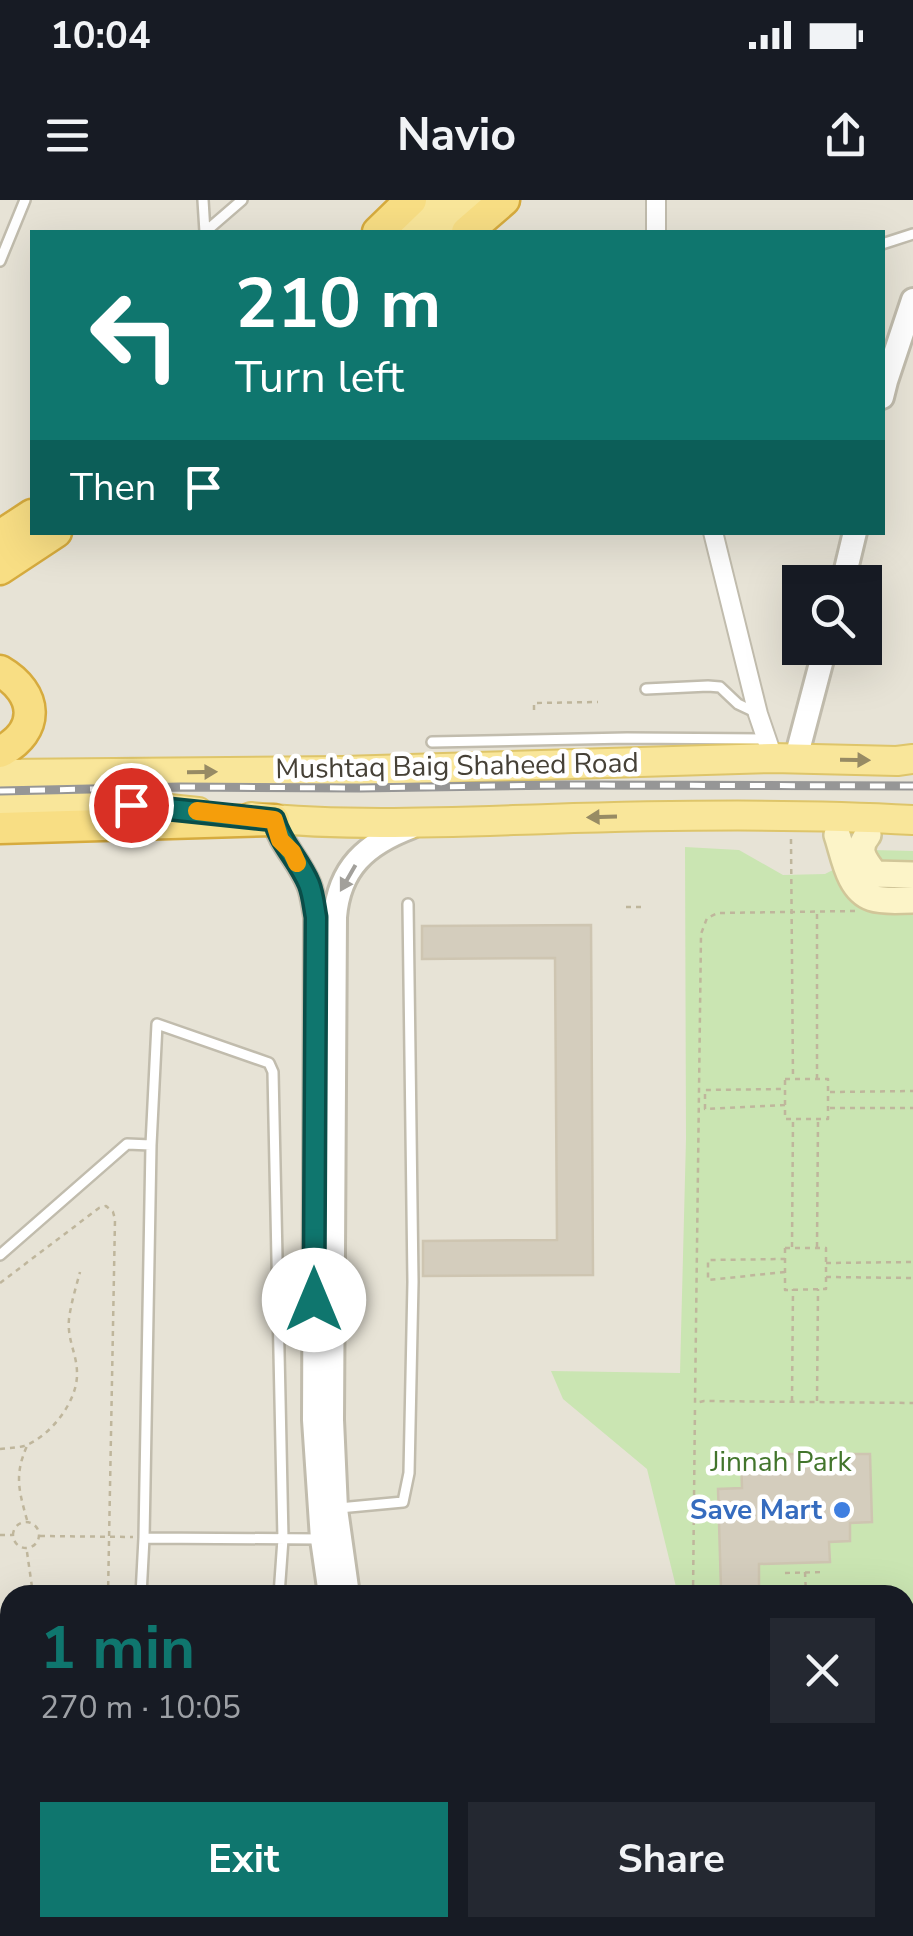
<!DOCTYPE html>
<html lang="en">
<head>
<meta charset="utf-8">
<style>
  body { margin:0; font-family:"Nunito Sans",sans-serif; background:#242831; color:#f1f3f6; height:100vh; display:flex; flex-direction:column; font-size:38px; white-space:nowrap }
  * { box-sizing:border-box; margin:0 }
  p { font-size:32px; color:#9ea1a6 }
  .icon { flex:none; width:55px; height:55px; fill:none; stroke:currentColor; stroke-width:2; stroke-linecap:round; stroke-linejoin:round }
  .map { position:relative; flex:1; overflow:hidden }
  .sheet { position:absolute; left:0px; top:1385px; width:915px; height:352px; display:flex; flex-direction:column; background:#171b24; border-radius:30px 30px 0 0; box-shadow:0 10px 40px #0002 }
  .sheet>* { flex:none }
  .top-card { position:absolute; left:30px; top:30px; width:855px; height:305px; border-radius:0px; box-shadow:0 10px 40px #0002; background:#0f766e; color:#fff; overflow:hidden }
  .controls { position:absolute; left:782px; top:365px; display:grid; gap:20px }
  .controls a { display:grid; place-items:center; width:100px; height:100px; border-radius:0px; background:#171b24; box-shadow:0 10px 40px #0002; font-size:50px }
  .pin { position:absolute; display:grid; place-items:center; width:85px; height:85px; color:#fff; margin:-42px; border:5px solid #fff; border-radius:50%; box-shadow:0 2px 10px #0007 }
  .me { position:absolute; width:110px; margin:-55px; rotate:0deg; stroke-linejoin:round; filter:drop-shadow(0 0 8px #0008) }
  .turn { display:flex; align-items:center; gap:35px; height:210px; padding:0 40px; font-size:45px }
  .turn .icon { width:130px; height:130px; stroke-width:2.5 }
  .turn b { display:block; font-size:70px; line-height:85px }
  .then { display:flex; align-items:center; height:95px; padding:0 40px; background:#0003; gap:20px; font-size:38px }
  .round { display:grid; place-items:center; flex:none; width:105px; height:105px; border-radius:0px; background:#242831 }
  .head { display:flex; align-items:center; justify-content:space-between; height:170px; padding:0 40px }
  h1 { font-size:60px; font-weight:700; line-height:75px; color:#0f766e }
  .button { display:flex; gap:20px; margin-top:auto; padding:20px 40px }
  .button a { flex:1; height:115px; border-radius:0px; background:#0f766e; color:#fff; font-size:40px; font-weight:700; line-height:115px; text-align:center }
  .button a+a { background:#242831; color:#f1f3f6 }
  .status { display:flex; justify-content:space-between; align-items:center; height:70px; padding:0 50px; background:#171b24; direction:ltr }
  .status svg { height:28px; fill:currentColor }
  header { display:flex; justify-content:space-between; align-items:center; height:130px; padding:0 40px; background:#171b24; font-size:45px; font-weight:700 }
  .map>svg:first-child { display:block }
</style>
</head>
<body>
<div class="status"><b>10:04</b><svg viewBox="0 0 49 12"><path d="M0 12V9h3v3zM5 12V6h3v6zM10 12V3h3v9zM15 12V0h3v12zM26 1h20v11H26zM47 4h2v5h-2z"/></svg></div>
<header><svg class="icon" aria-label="menu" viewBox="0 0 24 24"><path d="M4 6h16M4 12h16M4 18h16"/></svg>Navio<svg class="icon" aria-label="share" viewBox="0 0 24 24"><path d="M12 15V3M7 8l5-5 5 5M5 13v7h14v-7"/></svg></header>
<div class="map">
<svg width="913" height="1736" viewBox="0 0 913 1736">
  <rect width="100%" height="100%" fill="#f3f0e7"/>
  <path fill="#e7e3d6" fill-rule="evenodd" d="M0,0H913V1736H0ZM32,32H882V332H32ZM800,382H865V448H800ZM10,1395H905V1728H10Z"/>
  <path fill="#cae5b2" d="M685,647L739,650L783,675L825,674L872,650L913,651V1736H659L660,1728H905V1395H678L647,1269L563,1199L551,1171L680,1173L686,939Z"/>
  <path fill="#d4cdbd" stroke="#cec5b1" stroke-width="2.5" d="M591,725L593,1075L423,1076V1041L557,1040L555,758L422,759V726Z
    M782,1254H870L872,1322L850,1323V1341L829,1342L830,1362L759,1364V1388L721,1389L718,1289L742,1288L741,1255Z"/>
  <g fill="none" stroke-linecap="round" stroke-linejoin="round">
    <defs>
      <path id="service" d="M203,0L205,32
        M205,32L242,0
        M882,44L913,34
        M0,61L25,0
        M646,489L708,486L720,487L738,504L755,512
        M432,542L627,538L765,539
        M0,1055L127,944L151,945
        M339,1308L403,1302L409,1273L413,1082L408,704
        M144,1338L322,1339
        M141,1395L144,1338L151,945L157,824L269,863L273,872L283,1339L279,1395
        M121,1736L122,1728
        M256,1736L257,1728"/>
      <path id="minor" d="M656,32V0
        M713,332L758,514L773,558
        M441,1728L471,1736
        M359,1736L362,1728
        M547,1736L549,1728"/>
      <path id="tertiary" d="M882,197L886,181L913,100
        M843,382L855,332
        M796,558L825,448
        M274,620C281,645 299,660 309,685C313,695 314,707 316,717L314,1220L322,1339L330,1395
        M348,1395L336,1309L332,1220L335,717C339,668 366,644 411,627
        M317,1736L320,1728
        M336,1736L339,1728"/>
      <path id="secondary" d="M837,635C844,655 848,690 872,698C884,702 900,700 913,700
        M868,635C855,650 865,661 875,674L913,675"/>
      <path id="primary" d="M405,32L443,0
        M434,32L469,0
        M0,574L342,571L773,558L897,561L913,559
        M0,608L131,605L198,612
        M251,617C349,627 449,622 548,619C669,615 791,613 913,620"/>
      <path id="trunk" d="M378,32L411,0
        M467,32L504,0
        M0,336L32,315
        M0,369L56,332
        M0,471C38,493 41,531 0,552
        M0,628L274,620"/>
    </defs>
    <use href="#service" stroke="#c1bcad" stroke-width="14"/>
    <use href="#minor" stroke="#c1bcad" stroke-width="22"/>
    <use href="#tertiary" stroke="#c1bcad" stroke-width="28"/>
    <use href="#secondary" stroke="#d1c699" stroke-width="30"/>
    <use href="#primary" stroke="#dec56a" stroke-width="32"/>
    <use href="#trunk" stroke="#d6ab3e" stroke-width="35"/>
    <path stroke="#bfb69c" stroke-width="2.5" stroke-dasharray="5 5" stroke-linecap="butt" d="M534,510V503L598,502
      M791,639L793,879
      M626,707H643
      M855,711L718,713L707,718L701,734L695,1203L704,1201L913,1203
      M785,879H828V919H785Z
      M817,879V713
      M830,892L913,891
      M785,905L705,909V890L785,889
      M830,908H913
      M792,1047L793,920
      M817,1047L818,920
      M785,1048H826V1089L785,1090Z
      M826,1063L913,1062
      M785,1072L708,1080V1060L785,1059
      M826,1077L913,1078
      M0,1083L99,1008L106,1006L113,1012L115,1019L108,1395
      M792,1201L793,1089
      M817,1201L818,1089
      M0,1249C8,1248 16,1248 24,1246C50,1237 78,1201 77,1173C77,1154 67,1140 69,1119C71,1103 76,1087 80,1072
      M27,1320C19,1291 14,1275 27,1246
      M13 1335a13 13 0 1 1 26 0a13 13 0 1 1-26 0Z
      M0,1335H12
      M40,1336L133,1337
      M27,1352L32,1387L30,1395
      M805,1372L806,1395
      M785,1373L825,1372
      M693,1395L695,1205
      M905,1403H913
      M905,1421H913
      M0,1443L6,1425L10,1422
      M905,1446H913
      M0,1471L10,1490
      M905,1577H913
      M0,1587V1593L10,1606
      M905,1595H913
      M905,1638L913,1636
      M797,1728V1736"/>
    <use href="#service" stroke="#fff" stroke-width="9"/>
    <use href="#minor" stroke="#fff" stroke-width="18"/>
    <use href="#tertiary" stroke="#fff" stroke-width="22"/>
    <use href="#secondary" stroke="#fcf4c8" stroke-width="25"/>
    <use href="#primary" stroke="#f9e69a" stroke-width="28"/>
    <use href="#trunk" stroke="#f8de84" stroke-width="30"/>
    <defs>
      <path id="rail" d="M0,591L180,587L360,588L565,585L913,586"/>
    </defs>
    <use href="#rail" stroke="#969696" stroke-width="9"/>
    <use href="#rail" stroke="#fff" stroke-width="5" stroke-dasharray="15" stroke-linecap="butt"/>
  </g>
  <defs><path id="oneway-solid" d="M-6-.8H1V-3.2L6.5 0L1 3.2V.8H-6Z" transform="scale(2.5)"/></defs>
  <g fill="#978b64">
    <use href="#oneway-solid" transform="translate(855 560) rotate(1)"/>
    <use href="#oneway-solid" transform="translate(202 572) rotate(-1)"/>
    <use href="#oneway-solid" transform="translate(602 617) rotate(178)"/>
  </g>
  <use fill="#a2a09b" href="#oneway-solid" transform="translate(348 678) rotate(120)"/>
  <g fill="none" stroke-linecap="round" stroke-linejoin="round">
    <defs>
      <path id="route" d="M131,605L274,620C281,644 299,660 309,684C313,694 314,706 316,717L314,1100"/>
    </defs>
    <use href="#route" stroke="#0a4d48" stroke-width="25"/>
    <use href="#route" stroke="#0f766e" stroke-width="18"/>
    <path stroke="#f59e0b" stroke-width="18" d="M197,611L274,620L280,640L292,652L297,663"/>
  </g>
  <circle fill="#3f7fe0" stroke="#fff" stroke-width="4" cx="842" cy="1310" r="10"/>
  <g text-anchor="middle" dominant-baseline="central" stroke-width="9" stroke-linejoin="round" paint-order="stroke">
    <g font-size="28" fill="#464137" stroke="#fff">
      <text transform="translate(457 566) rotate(-1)">Mushtaq Baig Shaheed Road</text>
    </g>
    <g font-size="28" fill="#42752c" stroke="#fff">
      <text x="781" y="1262">Jinnah Park</text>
    </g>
    <g font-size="28" font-weight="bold" fill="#366cbe" stroke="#fff" text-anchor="end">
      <text x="822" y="1310">Save Mart</text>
    </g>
  </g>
</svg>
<div class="controls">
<a><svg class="icon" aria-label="search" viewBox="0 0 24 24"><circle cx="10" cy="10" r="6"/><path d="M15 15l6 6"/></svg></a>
</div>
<div class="pin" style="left:131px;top:605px;background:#d93025"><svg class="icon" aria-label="arrive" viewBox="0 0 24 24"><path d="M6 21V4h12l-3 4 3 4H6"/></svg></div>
<svg class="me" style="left:314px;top:1100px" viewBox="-20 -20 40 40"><circle r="19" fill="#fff"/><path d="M0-13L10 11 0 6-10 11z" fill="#0f766e"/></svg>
<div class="top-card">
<div class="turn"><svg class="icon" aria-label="left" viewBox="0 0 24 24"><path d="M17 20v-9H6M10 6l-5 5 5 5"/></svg><div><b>210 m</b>Turn left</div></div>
<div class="then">Then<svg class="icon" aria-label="arrive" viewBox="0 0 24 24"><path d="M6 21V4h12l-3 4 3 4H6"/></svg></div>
</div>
<section class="sheet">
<div class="head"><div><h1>1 min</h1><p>270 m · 10:05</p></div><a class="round"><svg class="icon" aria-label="close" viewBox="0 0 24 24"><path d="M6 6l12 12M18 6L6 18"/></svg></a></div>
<div class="button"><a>Exit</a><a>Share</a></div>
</section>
</div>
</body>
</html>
